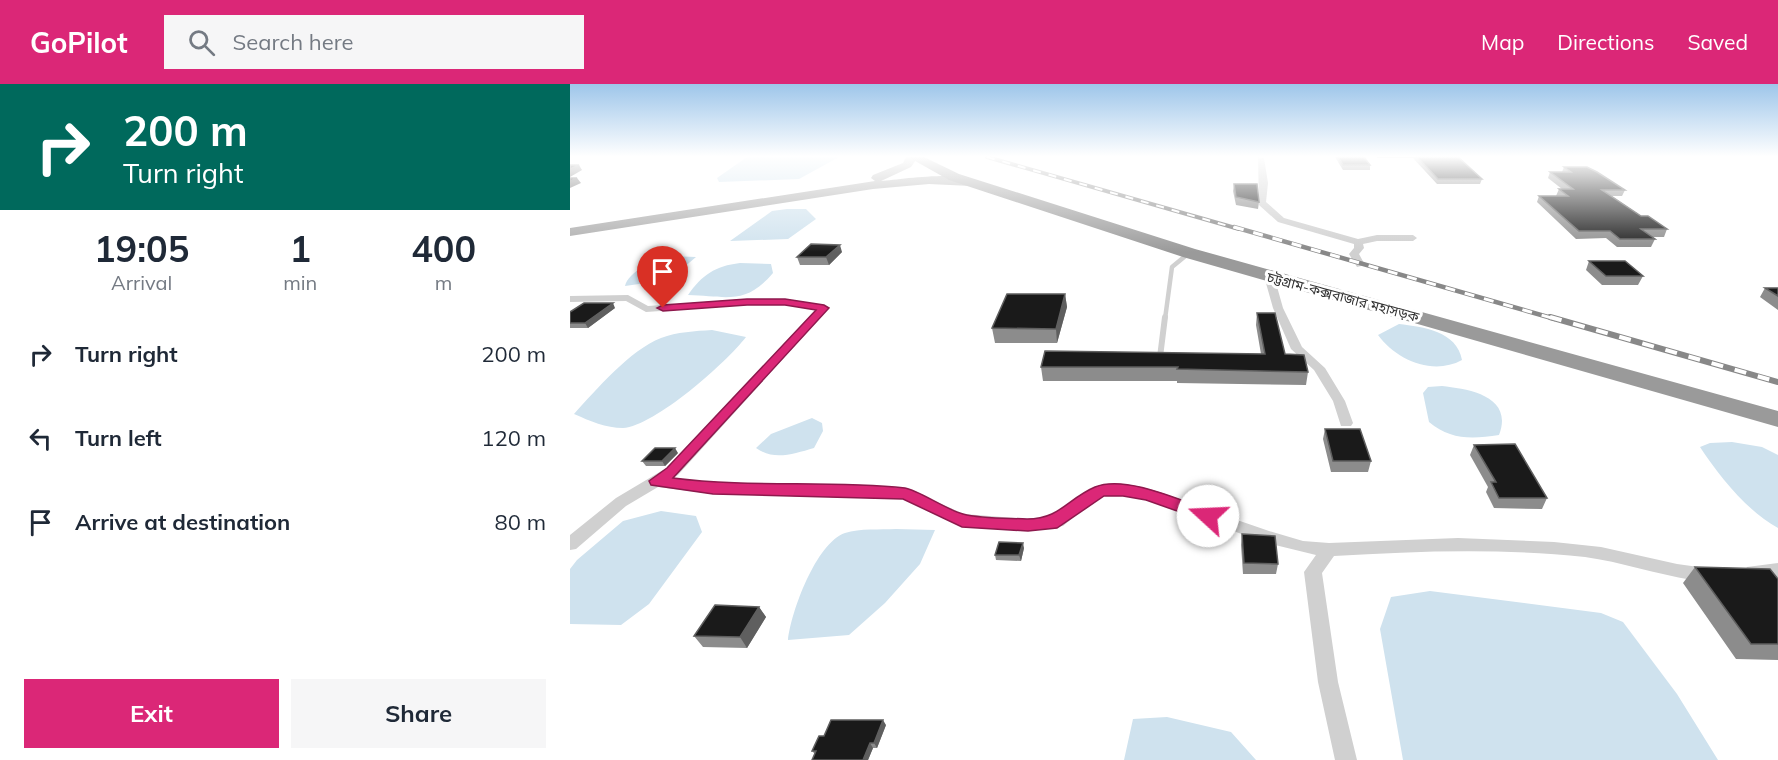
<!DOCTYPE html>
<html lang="en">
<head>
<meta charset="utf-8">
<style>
  body { margin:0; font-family:Mulish,"Noto Sans Bengali",sans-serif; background:#f6f6f7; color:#1f2937; height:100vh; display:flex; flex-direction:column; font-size:22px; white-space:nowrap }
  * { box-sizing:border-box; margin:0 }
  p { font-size:20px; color:#747a83 }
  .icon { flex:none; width:33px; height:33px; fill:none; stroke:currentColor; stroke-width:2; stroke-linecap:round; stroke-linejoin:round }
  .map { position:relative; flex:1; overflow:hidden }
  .panel { display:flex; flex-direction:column; background:#fff; width:570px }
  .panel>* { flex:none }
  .top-card { background:#00695c; color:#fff; overflow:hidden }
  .pin { position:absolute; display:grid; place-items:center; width:51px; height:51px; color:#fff; margin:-62px -26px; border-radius:50% 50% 50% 0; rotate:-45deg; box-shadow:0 0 6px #0007 }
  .pin .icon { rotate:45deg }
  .me { position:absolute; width:66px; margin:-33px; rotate:290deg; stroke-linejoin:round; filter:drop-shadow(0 0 4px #0008) }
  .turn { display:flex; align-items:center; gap:21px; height:126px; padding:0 24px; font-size:27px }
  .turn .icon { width:78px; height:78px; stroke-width:2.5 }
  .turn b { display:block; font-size:42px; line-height:51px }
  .eta { display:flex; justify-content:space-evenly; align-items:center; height:102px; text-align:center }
  .eta b { font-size:36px; font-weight:700; line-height:42px }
  .button { display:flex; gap:12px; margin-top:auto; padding:12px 24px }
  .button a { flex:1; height:69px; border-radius:0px; background:#db2777; color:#fff; font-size:24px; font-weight:700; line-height:69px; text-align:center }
  .button a+a { background:#f6f6f7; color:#1f2937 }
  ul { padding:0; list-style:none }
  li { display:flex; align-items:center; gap:18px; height:84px; padding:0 24px }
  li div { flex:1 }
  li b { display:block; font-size:22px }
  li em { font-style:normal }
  header { display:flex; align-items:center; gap:36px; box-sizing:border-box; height:84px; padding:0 30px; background:#db2777; color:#fff }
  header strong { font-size:28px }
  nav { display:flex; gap:33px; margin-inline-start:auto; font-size:21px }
  .search { width:420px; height:54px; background:#f6f6f7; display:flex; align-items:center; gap:15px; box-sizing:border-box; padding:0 21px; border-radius:0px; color:#747a83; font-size:22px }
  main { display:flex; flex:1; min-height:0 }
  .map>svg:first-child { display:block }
</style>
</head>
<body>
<header>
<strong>GoPilot</strong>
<div class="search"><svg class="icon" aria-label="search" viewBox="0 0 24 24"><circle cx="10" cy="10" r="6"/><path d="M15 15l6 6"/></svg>Search here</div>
<nav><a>Map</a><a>Directions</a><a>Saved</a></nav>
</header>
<main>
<section class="panel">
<div class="top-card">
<div class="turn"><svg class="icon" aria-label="right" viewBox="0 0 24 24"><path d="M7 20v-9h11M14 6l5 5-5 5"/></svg><div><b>200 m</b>Turn right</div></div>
</div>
<div class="eta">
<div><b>19:05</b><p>Arrival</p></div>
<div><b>1</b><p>min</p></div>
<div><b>400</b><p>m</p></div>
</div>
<ul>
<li><svg class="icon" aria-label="right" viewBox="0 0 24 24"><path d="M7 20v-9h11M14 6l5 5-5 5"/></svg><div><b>Turn right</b></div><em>200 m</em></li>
<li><svg class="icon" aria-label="left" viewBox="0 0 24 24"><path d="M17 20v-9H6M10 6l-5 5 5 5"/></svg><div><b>Turn left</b></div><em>120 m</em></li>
<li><svg class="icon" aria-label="arrive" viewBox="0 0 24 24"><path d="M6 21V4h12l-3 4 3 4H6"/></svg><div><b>Arrive at destination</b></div><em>80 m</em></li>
</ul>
<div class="button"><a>Exit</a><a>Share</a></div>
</section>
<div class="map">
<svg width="1208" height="676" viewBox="0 0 1208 676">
  <rect width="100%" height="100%" fill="#fff"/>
  <path fill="#cfe2ee" d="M177,73H269L229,95L149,98L147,94Z
    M217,125H236L246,135L218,155L160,157L202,127Z
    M99,172L126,173L93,201L79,203L76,199L55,202C58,188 86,174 99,172Z
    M170,179L201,180L203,189C175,222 156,212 118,211C132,191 145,182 170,179Z
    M829,240C853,243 887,247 892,276C863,292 826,276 808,251Z
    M142,246L176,253C157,278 85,342 53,344C36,344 20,337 4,330C26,306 60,266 91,254C107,248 125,247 142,246Z
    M872,302C899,305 944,312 929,351C902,355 880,356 859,338L853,309L858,303Z
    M242,334L252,339L253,347L244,364C223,370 204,377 186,364L201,350Z
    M1162,358L1192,363L1208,371V444C1177,427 1149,392 1130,363L1140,359Z
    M91,427L126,432L132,448L79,520L51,541L0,540V485L7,476L53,437Z
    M326,445L365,446L350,480L315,519L279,551L218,556C221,528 246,459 275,449C290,444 310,446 326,445Z
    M860,507L1031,529L1053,538L1107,610L1148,676H833L810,545L821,513Z
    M597,633L661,648L686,676H554L563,635Z"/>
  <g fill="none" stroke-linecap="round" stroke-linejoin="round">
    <path stroke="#d0d0d0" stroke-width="4.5" d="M595,235L602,183L619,169"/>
    <path stroke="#d0d0d0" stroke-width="6" d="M590,273L595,233"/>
    <path fill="#d0d0d0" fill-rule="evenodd" d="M688,73L694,74L698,99L696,118L714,134L788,155L807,151H843L847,154L843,157H807L793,160L794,164L789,170L795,181L787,183L779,170L784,164V160L708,138L689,121Z
      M699,189L704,192L713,224L732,263L755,284L775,317L783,339L781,342H771L763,317L744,286L721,265L703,224L694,192Z
      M58,211L78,222L177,215H215L254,221L259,224L108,391L103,394L143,400L337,405L394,430L458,435L483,432L504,415L526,403L553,401L583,407L699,447L733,457L759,459L888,454L984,458L1031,463L1107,480L1143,485L1146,490L1143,495L1137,497L1122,496C1086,490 1051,478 1015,473C931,464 847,467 764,472L752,489L768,598L787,676H765L748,598L734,488L746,471L697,459L576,416L553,411L534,412L516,423L493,442L458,447L392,442L334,415L143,410L88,403L56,422L6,465L0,466V451L46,414L98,383L246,226L215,221H177L76,228L56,217L0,218V212Z
      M1208,479V493L1183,495L1177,493L1174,488L1177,483Z"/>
    <path fill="#ababab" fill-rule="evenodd" d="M336,73H348L341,83L311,97C331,95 393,86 407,98L401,102L359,100L303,105L0,152V144L305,97L301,94L303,91L333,79Z"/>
    <path fill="#9a9a9a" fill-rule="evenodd" d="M338,73H354L389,90L625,165L1208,327V343L613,173L379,96Z"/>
    <defs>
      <path id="rail-far2" d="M417,73L669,145"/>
      <path id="rail-far1" d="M664,143L985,235"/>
      <path id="rail" d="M980,233L1208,298"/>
    </defs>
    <use href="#rail-far2" stroke="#888" stroke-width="4"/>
    <use href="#rail-far1" stroke="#888" stroke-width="4.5"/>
    <use href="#rail" stroke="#888" stroke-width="6"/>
    <use href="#rail-far2" stroke="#fff" stroke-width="2" stroke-dasharray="8" stroke-linecap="butt"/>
    <use href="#rail-far1" stroke="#fff" stroke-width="3" stroke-dasharray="10" stroke-linecap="butt"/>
    <use href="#rail" stroke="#fff" stroke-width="4" stroke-dasharray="12" stroke-linecap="butt"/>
  </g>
  <path fill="#8c8c8c" d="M765,73H794L800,81V86H773Z
    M807,73H888L912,95L910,100H867L843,74H807Z
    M994,83L1055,106L1052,112H1042L1071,132L1097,145L1094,153H1082L1085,155L1081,163H1047L1036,154L1006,155L967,118L969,112H986L989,105H992L978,94L980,88H992Z
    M664,100L689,118L688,125L666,121L663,107Z
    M272,168L259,181H230L227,173Z
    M1019,177L1073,192L1068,201H1032L1016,186Z
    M1195,204H1208V226L1190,213Z
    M495,210L497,223L487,259H425L422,244Z
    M45,224L18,244H0V228Z
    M687,229L715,270L738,288L736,301L607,299V297H473L471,283L691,270L686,241Z
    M755,345L801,377L798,388H761L753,355Z
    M904,361L977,414L972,425L924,424L916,408L918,403L900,371Z
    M108,369L95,382H76L72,377Z
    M672,450L708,480L706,490H673L671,461Z
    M454,464L451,477L426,476L425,471Z
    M1125,483L1208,495V576L1166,575L1113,499Z
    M189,523L196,533L177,564L133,563L124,552Z
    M316,641L307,664H303L298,676H242L245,670L242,667Z"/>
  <path fill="#5f5f5f" d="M9,81L12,86L0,93V85Z
    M7,94L11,99L0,104V97Z
    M270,161L272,168L259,181L256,173Z
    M495,210L497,223L487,259L486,245Z
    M43,219L45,224L18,244L15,239Z
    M105,364L108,369L95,382L92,377Z
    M453,459L454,464L451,477L449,471Z
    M189,523L196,533L177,564L170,553Z
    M313,636L316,641L307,664L304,659Z
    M300,659L303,664L298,676H293Z"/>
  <path fill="#1a1a1a" stroke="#5f5f5f" stroke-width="1.5" d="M768,73H794L800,81H773Z
    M847,73H888L912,95H868Z
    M0,81H9L0,85Z
    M994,83H1017L1027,88L1055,106H1032L1071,132H1078L1097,145H1071L1085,155H1050L1040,147H1009L969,112H998L989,105H1003L980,88H1001Z
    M0,94H7L0,97Z
    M664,100H687L689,118L666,113Z
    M241,160L270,161L256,173H227Z
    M1019,177H1055L1073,192H1036Z
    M1195,204H1208V212Z
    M437,210H495L486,245L422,244Z
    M14,219H43L15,239H0V228Z
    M687,229H705L715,270L734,271L738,288L607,285L608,283H471L475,267L695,270Z
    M755,345H790L801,377H763Z
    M945,360L977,414H929L921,398H926L904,361Z
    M85,364H105L92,377H72Z
    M672,450L705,452L708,480L674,479Z
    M429,458L453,459L449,471H425Z
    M1125,483L1200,485L1208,495V560H1181Z
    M145,521L189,523L170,553L124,552Z
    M261,636H313L304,659H300L293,676H242L246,667H242L249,652H254Z"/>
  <linearGradient id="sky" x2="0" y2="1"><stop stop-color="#9ec6ea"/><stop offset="0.43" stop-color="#fff"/><stop offset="1" stop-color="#fff" stop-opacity="0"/></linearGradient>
  <rect width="1208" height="168" fill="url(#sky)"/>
  <path fill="#db2777" stroke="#8e194d" stroke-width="1.5" d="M177,215H215L254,221L259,224L103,394C180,404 258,396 335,404C348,406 377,426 393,430C412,435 437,434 457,435C490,435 497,415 525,403C556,390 614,418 644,428L646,432L638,438L576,416L553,412H534L487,444L458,447L392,443L333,415L143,410L81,401L79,397L97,384L246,226L215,221H177L93,227L87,224L93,221Z"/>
  <g text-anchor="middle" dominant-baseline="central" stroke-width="6" stroke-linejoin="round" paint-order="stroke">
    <g font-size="14" fill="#333" stroke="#fff">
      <text transform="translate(773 213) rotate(15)">চট্টগ্রাম-কক্সবাজার মহাসড়ক</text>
    </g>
  </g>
</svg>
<div class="pin" style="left:93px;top:224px;background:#d93025"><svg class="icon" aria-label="arrive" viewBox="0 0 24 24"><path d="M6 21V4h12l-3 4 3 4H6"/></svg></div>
<svg class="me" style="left:638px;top:432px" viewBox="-20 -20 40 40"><circle r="19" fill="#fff"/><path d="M0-13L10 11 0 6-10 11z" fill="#db2777"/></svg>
</div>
</main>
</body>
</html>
